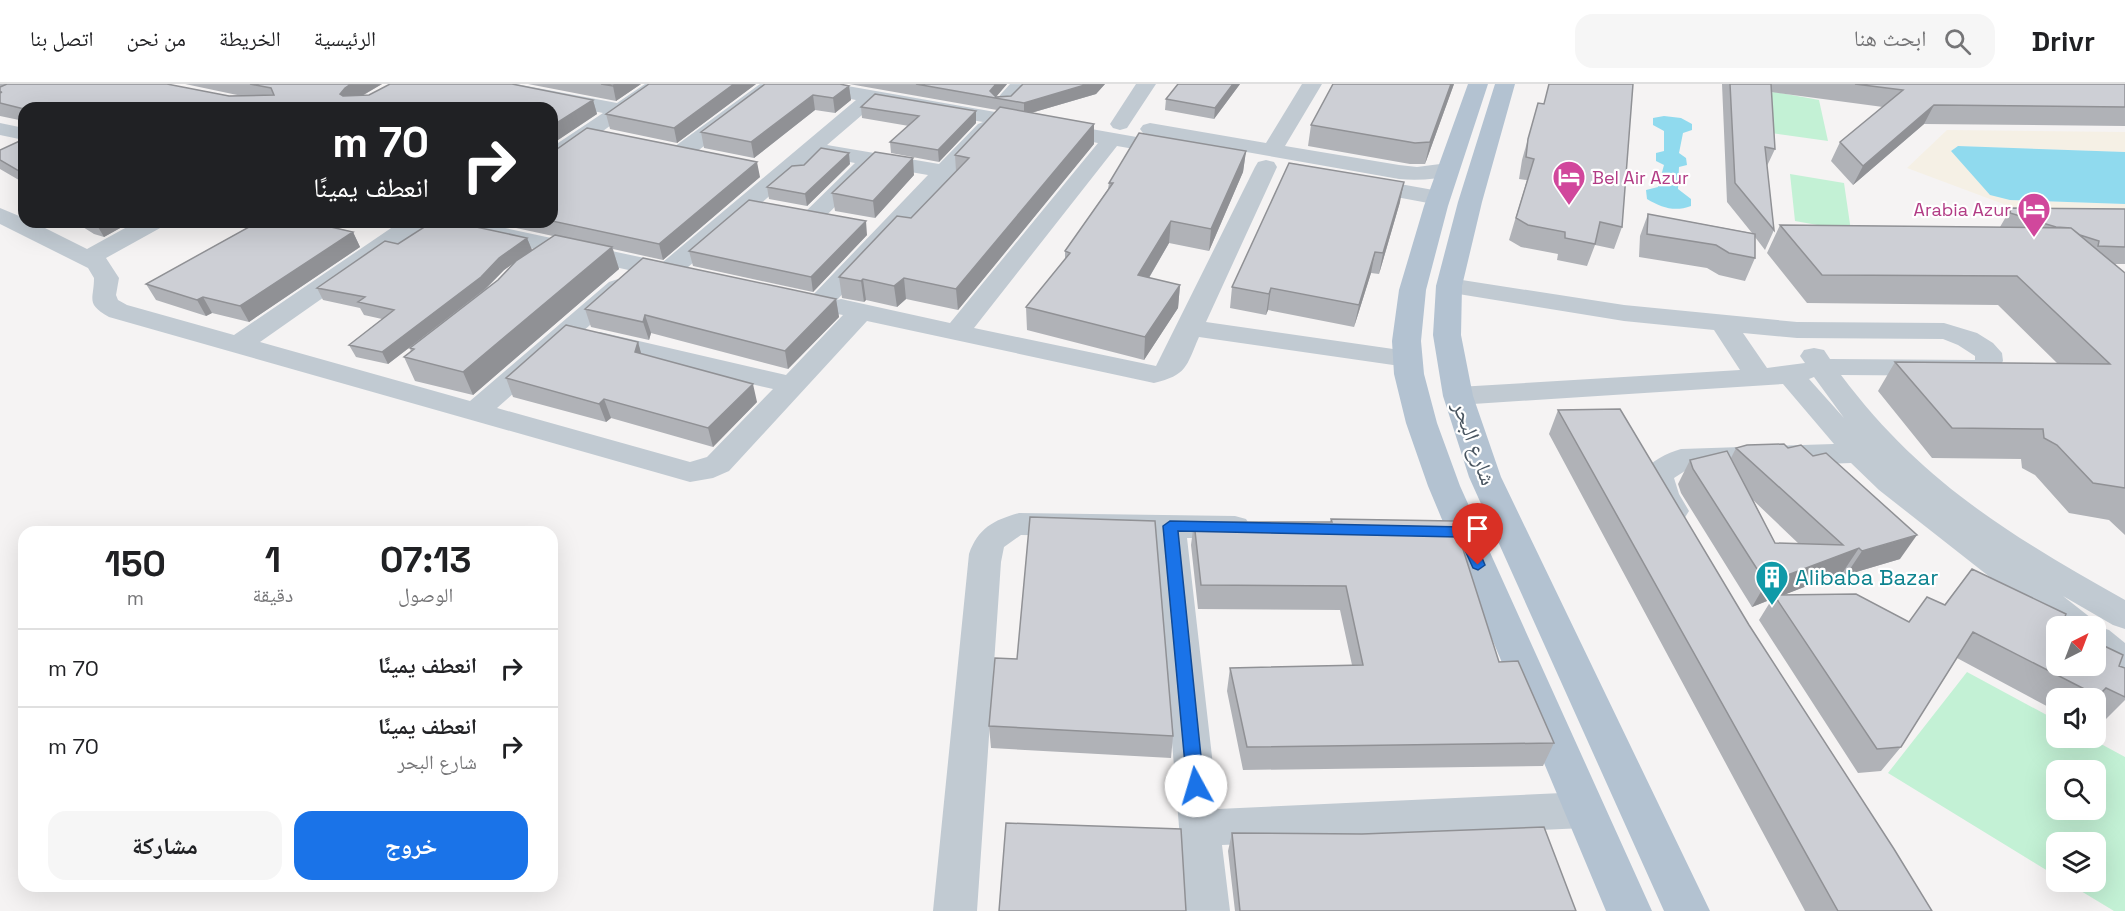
<!DOCTYPE html>
<html lang="ar">
<head>
<meta charset="utf-8">
<style>
  body { margin:0; font-family:"Space Grotesk","Noto Naskh Arabic",sans-serif; background:#f6f6f6; color:#202124; direction:rtl; height:100vh; display:flex; flex-direction:column; font-size:22px; white-space:nowrap }
  * { box-sizing:border-box; margin:0 }
  p { font-size:20px; color:#757577 }
  .icon { flex:none; width:33px; height:33px; fill:none; stroke:currentColor; stroke-width:2; stroke-linecap:round; stroke-linejoin:round }
  .map { position:relative; flex:1; overflow:hidden; direction:ltr }
  .panel { position:absolute; left:18px; top:442px; width:540px; height:366px; display:flex; flex-direction:column; background:#fff; border-radius:18px; box-shadow:0 6px 24px #0002; direction:rtl }
  .panel>* { flex:none }
  .banner { position:absolute; left:18px; top:18px; width:540px; height:126px; border-radius:18px; box-shadow:0 6px 24px #0002; direction:rtl; background:#202124; color:#fff; overflow:hidden }
  .needle { width:39px; rotate:42deg }
  .buttons { position:absolute; left:2046px; top:532px; display:grid; gap:12px }
  .buttons a { display:grid; place-items:center; width:60px; height:60px; border-radius:12px; background:#fff; box-shadow:0 6px 24px #0002; font-size:30px }
  .pin { position:absolute; display:grid; place-items:center; width:51px; height:51px; color:#fff; margin:-62px -26px; border-radius:50% 50% 50% 0; rotate:-45deg; box-shadow:0 0 6px #0007 }
  .pin .icon { rotate:45deg }
  .me { position:absolute; width:66px; margin:-33px; rotate:354deg; stroke-linejoin:round; filter:drop-shadow(0 0 4px #0008) }
  .turn { display:flex; align-items:center; gap:21px; height:126px; padding:0 30px; font-size:27px }
  .turn .icon { width:78px; height:78px; stroke-width:2.5 }
  .turn b { display:block; font-size:42px; line-height:51px }
  .eta { display:flex; justify-content:space-evenly; align-items:center; height:102px; text-align:center }
  .eta b { font-size:36px; font-weight:800; line-height:42px }
  .button { display:flex; gap:12px; margin-top:auto; padding:12px 30px }
  .button a { flex:1; height:69px; border-radius:18px; background:#1a73e8; color:#fff; font-size:24px; font-weight:800; line-height:69px; text-align:center }
  .button a+a { background:#f6f6f6; color:#202124 }
  ul { padding:0; list-style:none }
  li { display:flex; align-items:center; gap:18px; height:78px; padding:0 30px; border-top:2px solid #e0e0e0 }
  li div { flex:1 }
  li b { display:block; font-size:22px }
  li em { font-style:normal }
  header { display:flex; align-items:center; gap:36px; box-sizing:border-box; height:84px; padding:0 30px; background:#fff; border-bottom:2px solid #e0e0e0 }
  header strong { font-size:28px }
  nav { display:flex; gap:33px; margin-inline-start:auto; font-size:21px }
  .search { width:420px; height:54px; background:#f6f6f6; display:flex; align-items:center; gap:15px; box-sizing:border-box; padding:0 21px; border-radius:18px; color:#757577; font-size:22px }
  .map>svg:first-child { display:block }
</style>
</head>
<body>
<header>
<strong>Drivr</strong>
<div class="search"><svg class="icon" aria-label="search" viewBox="0 0 24 24"><circle cx="10" cy="10" r="6"/><path d="M15 15l6 6"/></svg>ابحث هنا</div>
<nav><a>الرئيسية</a><a>الخريطة</a><a>من نحن</a><a>اتصل بنا</a></nav>
</header>
<div class="map">
<svg width="2125" height="827" viewBox="0 0 2125 827">
  <rect width="100%" height="100%" fill="#f5f3f3"/>
  <path fill="#c3f1d5" fill-rule="evenodd" d="M1775,8L1819,16L1828,57L1771,49L1766,9Z
    M1790,90L1844,99L1851,147L1795,137Z
    M1967,588L2056,636V654H2090L2125,673V827H2114L2066,798H2096V759H2056V792L1888,689ZM2056,687H2096V726H2056Z"/>
  <path fill="#f5f0e5" d="M1947,46L2125,48V68L1958,62L1951,67L2010,116L2125,120V130L2022,127L1907,84Z"/>
  <path fill="#90daee" d="M1664,32L1681,34L1692,40V46L1683,49L1679,69L1686,74L1687,81L1679,83L1678,105L1691,115V122C1675,128 1662,124 1647,115L1646,106L1658,103L1664,81L1656,77V69L1664,67V47L1653,41V34Z
    M1958,62L2125,68V120L2010,116L1990,111L1951,67Z"/>
  <g fill="none" stroke-linecap="round" stroke-linejoin="round">
    <path fill="#c1cad2" fill-rule="evenodd" d="M475,0H516L617,19L645,0H668L560,78L552,80V63L603,29L485,6L478,4Z
      M760,0H783L690,73L682,74L674,73L671,68L674,63Z
      M792,0H836L1182,61L1185,66L1182,71L1174,72L1117,62L974,244L1156,282L1255,83L1258,78L1266,76L1274,78L1277,83L1206,238L1407,267L1417,269L1421,275L1417,281L1407,283L1199,253C1186,283 1187,291 1154,299L867,237L729,387L713,394L690,398L109,233C85,219 94,216 94,194L88,184L0,140V124L24,134V138H33L87,165L136,138H166L162,143L106,174L119,194L116,211L118,216L127,221L234,251L400,138H428L424,143L260,258L470,317L609,198L618,195L627,198L631,203L627,208L497,324L690,378L707,373L773,305L590,262L587,256L590,250L600,248L786,291L843,231L832,229L829,225L820,227L811,225L807,219L811,213L928,91L875,82L821,137L813,139L805,137L801,132L855,79L815,72L687,184L691,189L687,194L678,197L444,145L436,143L432,138H477L663,178L856,16L802,6L795,4ZM876,19L983,38L978,40L939,80L827,61ZM993,40L1098,59L950,239L841,215L837,216L992,48L995,44Z
      M1010,0H1031L1010,23H996L993,19Z
      M1136,0H1156L1127,44L1120,46L1113,44L1110,40Z
      M1302,0H1322L1285,62L1399,81L1417,83L1448,79L1456,81L1459,86L1456,91C1437,95 1418,97 1399,95L1150,51L1143,49L1140,45L1143,41L1150,39L1266,59Z
      M0,39L24,44V56L0,51Z
      M1361,93L1439,107L1447,109L1450,114L1447,119L1439,121L1353,105L1350,100L1353,95Z
      M1449,194L1624,221L1797,238L1944,239L1977,249L1993,259L2002,269L2003,277L1994,290L1984,292L1841,291C1921,398 2011,452 2125,516V545L2113,541L2063,512L2091,534L2096,542L2109,546L2125,559V593L2112,589L2096,575V543L2056,545L1879,406L1851,379L1688,385L1674,394L1679,410L1689,427L1684,435L1673,438L1662,435L1647,410L1642,390C1650,377 1667,369 1681,365L1834,360L1783,300L1458,321L1448,318L1444,312L1448,306L1458,303L1740,286L1714,246L1624,237L1440,207L1436,202L1440,197ZM1743,249L1797,254L1943,255L1958,261L1975,272V276L1830,275L1824,266L1814,264L1804,266L1800,272L1805,279L1767,284ZM1814,293L1844,334L1809,295Z
      M1019,429L1235,432L1246,435L1251,443L1246,451L1235,454H1187L1218,725L1584,708L1598,713L1604,726L1598,739L1584,744L1222,761L1230,827H1186L1155,453L1021,451L1004,463L1001,478L977,827H933L969,470C978,444 994,436 1019,429Z"/>
    <path fill="#b3c2d1" fill-rule="evenodd" d="M1468,0H1488L1448,122L1426,206L1421,257L1424,290L1437,339L1460,402L1652,827H1606L1428,402L1406,339L1394,290L1392,257L1399,206L1424,122Z
      M1495,0H1515L1482,118L1462,202L1461,251L1473,312L1501,393L1710,827H1664L1469,393L1443,312L1433,251L1436,202L1458,118Z"/>
  </g>
  <path fill="#b0b2b7" fill-rule="evenodd" d="M0,0H167L229,12H242L185,0H382L362,12L369,11L390,0H512L593,16L597,30L552,60V24H24V37L0,32Z
    M528,0H641L616,17Z
    M649,0H756L677,59L610,45L606,30Z
    M765,0L849,2L851,16L835,29L815,26L754,74L704,64L701,48Z
    M849,0H1007L996,13L1011,12L1023,0H1105L1096,10L1031,29L1094,40V60L958,226L906,215L897,223L866,216L864,218L842,214L839,193L911,134L956,87L955,71L997,26Z
    M1178,0H1240L1214,35L1165,26L1166,15Z
    M1454,0L1425,80H1410L1308,62L1311,41Z
    M1722,0H2125V42L1924,40L1853,101L1831,77L1840,58L1883,23L1771,8L1775,65L1767,82L1774,146L1765,166L1755,153V174L1745,197L1719,191L1707,184L1639,173L1640,152L1648,130L1752,149L1727,118Z
    M1538,19L1544,20L1622,143L1614,165L1595,161L1587,182L1557,176L1558,170L1521,163L1509,156L1527,96L1519,95L1522,76Z
    M861,23L976,39L939,78L891,69L890,58L909,42L862,34Z
    M24,55V99L0,85V66Z
    M552,66L760,93L663,176L613,165L619,185L473,311L415,297L404,273L411,268L410,264L472,216L388,280L356,273L349,261L382,235L364,231L360,224L323,216L317,204L398,160L527,154L532,166L553,152L488,138H552ZM515,178L498,196L486,205L504,186Z
    M1246,67L1243,88L1209,167L1169,159L1149,194L1180,201L1178,224L1144,276L1027,246L1026,223L1065,175V167L1108,105L1109,99Z
    M850,80L807,122L769,115L767,103Z
    M914,91L875,134L835,127L832,109Z
    M1400,118L1379,190L1371,189L1354,243L1268,226L1266,231L1230,224L1232,203Z
    M2011,124L2125,125V180H2115L2125,189V451L2109,436L2069,429L2035,391L2022,384L2021,375L1932,374L1878,307L1895,278L2058,280L1998,221L1807,219L1767,169L1780,141L2000,143Z
    M75,138H131L104,153L94,150Z
    M258,138H348L337,144L353,148L360,163L249,238L212,229L206,232L156,216L146,200Z
    M867,151L813,208L693,182L689,167Z
    M836,215L839,233L788,285L651,249L649,256L591,243L585,225Z
    M638,258L641,270L757,318L713,363L611,334L606,338L513,313L506,294Z
    M1558,326L1749,541L1932,827H1805L1549,350Z
    M1736,364L1900,475L1846,491L1843,488L1783,511L1909,538L1944,521L1972,485L2062,541L2119,582L2125,584V616L2103,638L2096,634V615H2056V627L1957,574L1901,663L1881,687L1858,689L1759,536L1772,515L1752,523L1681,409L1678,400L1690,376L1731,374ZM1753,416L1799,460L1775,459Z
    M1331,435L1499,578L1554,659L1543,682L1243,686L1227,607L1230,584L1352,581L1340,526L1198,525L1191,461L1194,438H1330Z
    M1017,575L1173,652L1171,674L991,664L989,642Z
    M1232,749L1576,827H1235L1228,767Z"/>
  <path fill="#909195" d="M351,0H382L351,18L340,10L345,4Z
    M616,0H641L616,17L613,2Z
    M734,0H756L677,59L674,44Z
    M996,0H1007L995,14L990,7Z
    M1088,0H1105L1096,10L1024,31V19Z
    M1233,0H1240L1214,35L1215,24Z
    M1451,0H1454L1425,80L1430,58Z
    M849,2L851,16L835,29L833,14Z
    M813,11L815,26L754,74L751,58Z
    M593,16L597,30L552,60V42Z
    M1934,21L1924,40L1853,101L1863,82Z
    M976,27V39L939,78L938,66Z
    M1094,40V60L958,226L956,205Z
    M1246,67L1243,88L1209,167L1211,145Z
    M849,69L850,80L807,122L805,110Z
    M913,74L914,91L875,134L873,117Z
    M757,78L760,93L663,176L659,160Z
    M1404,98L1400,118L1379,190L1383,169Z
    M866,137L867,151L813,208L811,193Z
    M1171,137L1169,159L1137,214L1138,191Z
    M95,138H131L104,153Z
    M315,138H348L320,154L313,139Z
    M353,148L360,163L249,238L240,222Z
    M527,154L532,166L504,186L485,205L388,280L382,268L499,174Z
    M612,163L619,185L473,311L463,288Z
    M1375,168L1371,189L1354,243L1359,221Z
    M904,194L906,215L897,223L894,202Z
    M863,195L866,216L864,218L861,197Z
    M1180,201L1178,224L1144,276L1145,253Z
    M1271,204L1268,226L1266,231L1269,210Z
    M203,213L212,229L206,232L197,216Z
    M836,215L839,233L788,285L785,267Z
    M645,231L651,249L649,256L643,238Z
    M638,258L643,276L635,268Z
    M753,300L757,318L713,363L708,344Z
    M604,315L611,334L606,338L599,320Z
    M1917,451L1900,475L1846,491L1862,467Z
    M1859,464L1843,488L1776,514L1774,511L1772,515L1752,523L1766,499Z"/>
  <path fill="#cdcfd5" stroke="#909195" stroke-width="1.5" d="M7,0H167L229,12L274,11L271,4L250,0H351L345,4L340,10L343,12L369,11L390,0H512L593,16L552,42V24L24,25L0,19V9L2,8H0V3Z
    M601,0H616L613,2Z
    M649,0H734L674,44L606,30Z
    M765,0H840L849,2L833,14L813,11L751,58L701,48Z
    M916,0H996L990,7L996,13L1011,12L1023,0H1088L1024,19Z
    M1178,0H1233L1215,24L1166,15Z
    M1333,0H1451L1430,58L1415,59L1311,41Z
    M1549,0H1633L1622,143L1600,138L1595,160L1565,154V148L1528,141L1516,134L1534,75L1526,73L1528,55L1538,19L1544,20Z
    M1730,0H1771L1775,65L1765,63L1774,146L1735,99Z
    M1855,0H2125V23L1934,21L1863,82L1840,58L1903,6Z
    M875,10L976,27L938,66L890,58L919,32L861,23Z
    M1000,23L1094,40L956,205L904,194L894,202L863,195L861,197L839,193L897,132L911,134L969,74L955,71Z
    M587,44L757,78L659,160L552,137V66L557,65Z
    M1139,49L1246,67L1211,145L1171,137L1138,191L1180,201L1145,253L1026,223L1070,169L1065,167L1113,99H1109Z
    M24,55V90L0,76V66Z
    M821,64L849,69L805,110L767,103L792,82L804,81Z
    M875,68L913,74L873,117L832,109Z
    M1289,79L1404,98L1383,169L1375,168L1359,221L1271,204L1269,210L1232,203Z
    M749,116L866,137L811,193L689,167Z
    M2011,124L2125,125V163L2098,162L2099,157L2080,151L2071,144L2056,143L2010,129Z
    M1648,130L1755,150V174L1729,169L1716,161L1647,150Z
    M258,138H315L313,139L353,148L240,222L203,213L197,216L146,200Z
    M432,138H453L527,154L499,174L481,193L382,268L349,261L394,226L358,218L365,213L317,204L385,157L398,160Z
    M1780,141L2071,144L2125,189V404L2093,399L2057,361L2044,354L2043,345L1952,344L1895,278L2110,280L2017,192L1822,191Z
    M555,151L612,163L463,288L404,273L414,265L410,264L498,196L516,177Z
    M643,174L836,215L785,267L645,231L643,238L585,225Z
    M566,241L638,258L635,268L753,300L708,344L604,315L599,320L506,294Z
    M1620,325L1749,541L1894,765L1932,827H1838L1558,326Z
    M1784,360L1788,364L1801,361L1813,372L1826,369L1917,451L1862,467L1859,464L1766,499L1693,385L1690,376L1727,367L1775,459L1843,461L1736,364L1747,361Z
    M1030,433L1155,437L1173,652L989,642L995,574L1017,575Z
    M1331,435L1454,437L1499,578L1518,577L1554,659L1247,663L1230,584L1363,581L1346,502L1201,501L1194,438H1332Z
    M1972,485L2066,530L2062,541L2065,543H2056V582H2096V558L2123,571L2119,582L2125,584V613L2106,604L2098,612L1973,548L1901,663L1877,665L1774,511L1856,510L1909,538L1927,513L1945,521Z
    M1006,739L1181,745L1186,827H999Z
    M1544,743L1576,827H1240L1232,749L1362,750Z"/>
  <path fill="#1a73e8" stroke="#114b97" stroke-width="1.5" d="M1170,437L1464,443L1471,448L1485,481L1478,486L1473,484L1459,453L1178,447L1204,702L1202,708L1196,710L1189,708L1187,702L1163,442Z"/>
  <defs>
    <symbol id="hotel-pin" viewBox="-11 -11 22 30"><path d="M0 17L-7.5 6A9.5 9.5 0 1 1 7.5 6Z" fill="#d1479c" stroke="#fff"/><path d="M-6-4.5h1.5V1H6V5H4.5V3h-9V5H-6ZM-4 0a1.8 1.8 0 1 1 3.6 0ZM.5 0V-2.5h3Q6-2.5 6 0Z" fill="#fff"/></symbol>
    <symbol id="building-pin" viewBox="-11 -11 22 30"><path d="M0 17L-7.5 6A9.5 9.5 0 1 1 7.5 6Z" fill="#0f9aa8" stroke="#fff"/><path d="M-4-6H4V6H1V3H-1V6H-4ZM-2.5-4.3h1.7v1.8h-1.7ZM.8-4.3h1.7v1.8H.8ZM-2.5-1h1.7V.8h-1.7ZM.8-1h1.7V.8H.8Z" fill="#fff"/></symbol>
  </defs>
  <g fill-rule="evenodd">
    <use href="#hotel-pin" x="1550" y="74" width="38" height="52"/>
    <use href="#hotel-pin" x="2015" y="106" width="38" height="52"/>
    <use href="#building-pin" x="1753" y="474" width="38" height="52"/>
  </g>
  <g text-anchor="middle" dominant-baseline="central" stroke-width="4.5" stroke-linejoin="round" paint-order="stroke">
    <g font-size="18" fill="#b23c85" stroke="#fff" text-anchor="start">
      <text x="1592" y="93">Bel Air Azur</text>
      <text x="2011" y="125" text-anchor="end">Arabia Azur</text>
    </g>
    <g font-size="22" fill="#4a5661" stroke="#fff">
      <text transform="translate(1475 359) rotate(70)">شارع البحر</text>
    </g>
    <g font-size="22" fill="#0d838f" stroke="#fff" text-anchor="start">
      <text x="1795" y="493">Alibaba Bazar</text>
    </g>
  </g>
</svg>
<div class="buttons">
<a><svg class="needle" viewBox="-14 -14 28 28"><path d="M0-13l5 13h-10z" fill="#e53935"/><path d="M0 13l5-13h-10z" fill="#757577"/></svg></a>
<a><svg class="icon" aria-label="sound" viewBox="0 0 24 24"><path d="M4 9h4l5-4v14l-5-4H4zM17 9q2 3 0 6"/></svg></a>
<a><svg class="icon" aria-label="search" viewBox="0 0 24 24"><circle cx="10" cy="10" r="6"/><path d="M15 15l6 6"/></svg></a>
<a><svg class="icon" aria-label="layers" viewBox="0 0 24 24"><path d="M12 4l9 5-9 5-9-5zM3 14l9 5 9-5"/></svg></a>
</div>
<div class="pin" style="left:1478px;top:481px;background:#d93025"><svg class="icon" aria-label="arrive" viewBox="0 0 24 24"><path d="M6 21V4h12l-3 4 3 4H6"/></svg></div>
<svg class="me" style="left:1196px;top:702px" viewBox="-20 -20 40 40"><circle r="19" fill="#fff"/><path d="M0-13L10 11 0 6-10 11z" fill="#1a73e8"/></svg>
<div class="banner">
<div class="turn"><svg class="icon" aria-label="right" viewBox="0 0 24 24"><path d="M7 20v-9h11M14 6l5 5-5 5"/></svg><div><b>70 m</b>انعطف يمينًا</div></div>
</div>
<section class="panel">
<div class="eta">
<div><b>07:13</b><p>الوصول</p></div>
<div><b>1</b><p>دقيقة</p></div>
<div><b>150</b><p>m</p></div>
</div>
<ul>
<li><svg class="icon" aria-label="right" viewBox="0 0 24 24"><path d="M7 20v-9h11M14 6l5 5-5 5"/></svg><div><b>انعطف يمينًا</b></div><em>70 m</em></li>
<li><svg class="icon" aria-label="right" viewBox="0 0 24 24"><path d="M7 20v-9h11M14 6l5 5-5 5"/></svg><div><b>انعطف يمينًا</b><p>شارع البحر</p></div><em>70 m</em></li>
</ul>
<div class="button"><a>خروج</a><a>مشاركة</a></div>
</section>
</div>
</body>
</html>
